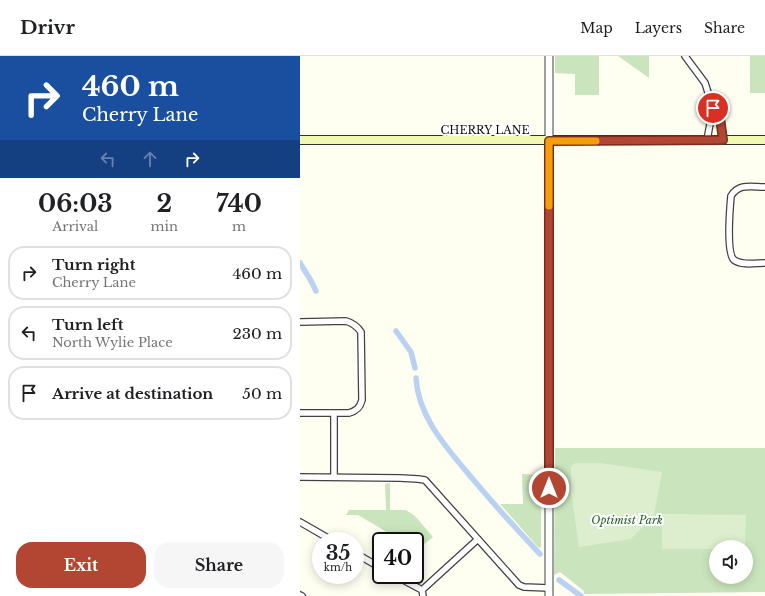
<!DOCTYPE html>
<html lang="en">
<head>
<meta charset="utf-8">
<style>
  body { margin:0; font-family:"Libre Baskerville",serif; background:#f6f6f6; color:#202124; height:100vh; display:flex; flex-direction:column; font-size:15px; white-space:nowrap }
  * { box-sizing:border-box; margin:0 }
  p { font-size:13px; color:#757577 }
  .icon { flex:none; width:22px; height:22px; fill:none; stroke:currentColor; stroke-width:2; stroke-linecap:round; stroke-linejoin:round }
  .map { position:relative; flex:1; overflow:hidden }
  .drawer { display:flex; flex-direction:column; background:#fff; width:300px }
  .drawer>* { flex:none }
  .banner { background:#1a4fa0; color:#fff; overflow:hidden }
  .controls { position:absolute; left:409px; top:484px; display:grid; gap:8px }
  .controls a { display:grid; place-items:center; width:44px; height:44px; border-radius:50%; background:#fff; box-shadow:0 2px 10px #0003; font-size:20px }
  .speed { position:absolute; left:12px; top:476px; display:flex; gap:8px; font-size:20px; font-weight:700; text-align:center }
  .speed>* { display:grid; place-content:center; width:52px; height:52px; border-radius:50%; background:#fff; box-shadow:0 2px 10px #0003; line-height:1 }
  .speed small { font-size:10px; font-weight:400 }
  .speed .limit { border:2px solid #111; border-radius:6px; background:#fff; color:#111 }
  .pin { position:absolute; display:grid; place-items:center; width:34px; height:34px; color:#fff; margin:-17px; border:2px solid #fff; border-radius:50%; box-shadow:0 1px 4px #0007 }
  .me { position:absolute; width:44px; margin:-22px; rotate:0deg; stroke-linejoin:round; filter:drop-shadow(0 0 3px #0008) }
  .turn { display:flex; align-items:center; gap:14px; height:84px; padding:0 16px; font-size:18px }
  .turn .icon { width:52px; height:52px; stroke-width:2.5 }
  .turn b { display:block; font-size:28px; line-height:34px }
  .lanes { display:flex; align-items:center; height:38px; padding:0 16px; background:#0003; justify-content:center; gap:20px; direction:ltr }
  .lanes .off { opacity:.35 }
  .eta { display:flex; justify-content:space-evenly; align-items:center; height:68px; text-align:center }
  .eta b { font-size:24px; font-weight:800; line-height:28px }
  .primary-button { display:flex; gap:8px; margin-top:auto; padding:8px 16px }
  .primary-button a { flex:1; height:46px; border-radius:16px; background:#b24632; color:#fff; font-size:16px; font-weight:800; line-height:46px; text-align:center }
  .primary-button a+a { background:#f6f6f6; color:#202124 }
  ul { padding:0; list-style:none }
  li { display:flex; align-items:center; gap:12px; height:54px; margin:0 8px 6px; padding:0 8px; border:2px solid #e0e0e0; border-radius:16px }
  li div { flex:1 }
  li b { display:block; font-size:15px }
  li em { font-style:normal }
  header { display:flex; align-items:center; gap:24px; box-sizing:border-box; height:56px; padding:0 20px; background:#fff; border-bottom:1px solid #e0e0e0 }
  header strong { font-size:19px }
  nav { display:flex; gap:22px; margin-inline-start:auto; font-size:14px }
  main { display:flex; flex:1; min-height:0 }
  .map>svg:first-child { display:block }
</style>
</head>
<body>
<header>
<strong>Drivr</strong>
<nav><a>Map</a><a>Layers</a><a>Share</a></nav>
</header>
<main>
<section class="drawer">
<div class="banner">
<div class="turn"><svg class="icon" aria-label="right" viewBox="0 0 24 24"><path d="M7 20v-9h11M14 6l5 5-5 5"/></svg><div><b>460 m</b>Cherry Lane</div></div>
<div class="lanes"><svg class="icon off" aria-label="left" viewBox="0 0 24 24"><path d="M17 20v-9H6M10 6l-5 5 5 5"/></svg><svg class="icon off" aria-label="ahead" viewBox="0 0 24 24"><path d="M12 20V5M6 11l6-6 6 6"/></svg><svg class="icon" aria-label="right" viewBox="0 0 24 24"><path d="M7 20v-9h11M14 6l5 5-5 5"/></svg></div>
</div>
<div class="eta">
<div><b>06:03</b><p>Arrival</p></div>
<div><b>2</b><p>min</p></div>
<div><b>740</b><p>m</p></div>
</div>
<ul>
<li><svg class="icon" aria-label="right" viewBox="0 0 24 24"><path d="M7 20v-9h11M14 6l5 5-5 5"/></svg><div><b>Turn right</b><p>Cherry Lane</p></div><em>460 m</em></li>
<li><svg class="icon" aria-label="left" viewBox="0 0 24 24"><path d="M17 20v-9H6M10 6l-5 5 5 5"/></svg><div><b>Turn left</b><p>North Wylie Place</p></div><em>230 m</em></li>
<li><svg class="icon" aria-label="arrive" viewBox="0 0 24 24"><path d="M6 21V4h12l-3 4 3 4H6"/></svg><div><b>Arrive at destination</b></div><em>50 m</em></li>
</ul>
<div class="primary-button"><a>Exit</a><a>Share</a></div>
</section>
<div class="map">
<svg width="465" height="540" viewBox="0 0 465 540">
  <rect width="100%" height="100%" fill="#fefef1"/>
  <path fill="#cae5bd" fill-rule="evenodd" d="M255,0H299V39H275V18L255,17Z
    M318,0H349V22Z
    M450,0H465V37H450Z
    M255,392H465V536L284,538V535L260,516L254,519ZM416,491H446V521H416Z
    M222,418L241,419V492L238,491L200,448H223Z
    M90,427V454H106L115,460L133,481L117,494L115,493V485H102L58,459H46L49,454H86L85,428Z"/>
  <path fill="#dceece" d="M275,407H300L362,416L354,459L331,483L279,491L271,436V411Z
    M362,458L446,459L445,491H416V493H362Z"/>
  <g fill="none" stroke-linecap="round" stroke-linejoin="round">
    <path stroke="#bad1f1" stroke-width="5.5" d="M0,207L10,223L16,235
      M96,275L111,296L115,312
      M116,322C118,361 147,392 171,421C193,447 216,473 240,498
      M259,524L281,540"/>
    <defs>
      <path id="minor" d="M385,0L405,27L413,52
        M407,84L413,52L420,62L423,84
        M465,131C451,131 439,127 431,140C430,151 426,197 434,204C442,210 456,207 465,207
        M0,266L46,265C53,267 57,270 61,276L62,344C60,352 56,355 49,357H0
        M34,357V420
        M0,421L100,422L118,423L125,424L219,529L224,531L249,532
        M0,466L33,485
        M55,497L81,512
        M94,519L122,534L123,540
        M122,534L178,483
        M0,539L2,540"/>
      <path id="tertiary" d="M249,540V0"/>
      <path id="secondary" d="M0,84H465"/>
    </defs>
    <use href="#minor" stroke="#414141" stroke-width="8"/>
    <use href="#tertiary" stroke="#414141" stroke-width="9"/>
    <use href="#secondary" stroke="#303030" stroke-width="10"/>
    <use href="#minor" stroke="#fff" stroke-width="5.5"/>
    <use href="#tertiary" stroke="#fff" stroke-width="7"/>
    <use href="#secondary" stroke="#f1f8b2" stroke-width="8"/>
  </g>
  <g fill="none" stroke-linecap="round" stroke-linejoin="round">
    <defs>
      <path id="route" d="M249,432V85L423,84L420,62L413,52"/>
    </defs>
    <use href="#route" stroke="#742e20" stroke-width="10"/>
    <use href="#route" stroke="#b24632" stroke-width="7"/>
    <path stroke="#f59e0b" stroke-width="7" d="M249,150V85H296"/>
  </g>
  <g text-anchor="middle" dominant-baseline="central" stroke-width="4" stroke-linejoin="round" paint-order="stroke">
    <g font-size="11" fill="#0e0e0e" stroke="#fff">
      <text x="185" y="74">CHERRY LANE</text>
    </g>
    <g font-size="11" font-style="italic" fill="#246024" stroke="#fff">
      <text x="327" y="464">Optimist Park</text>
    </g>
  </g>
</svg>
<div class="controls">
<a><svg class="icon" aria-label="sound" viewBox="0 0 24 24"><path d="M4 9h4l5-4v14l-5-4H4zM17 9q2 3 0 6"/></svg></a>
</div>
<div class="speed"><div>35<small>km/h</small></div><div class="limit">40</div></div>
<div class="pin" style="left:413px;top:52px;background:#d93025"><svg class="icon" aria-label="arrive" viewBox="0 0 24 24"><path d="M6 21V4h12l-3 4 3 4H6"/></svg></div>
<svg class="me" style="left:249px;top:432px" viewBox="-20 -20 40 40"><circle r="17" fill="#b24632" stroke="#fff" stroke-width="3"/><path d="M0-11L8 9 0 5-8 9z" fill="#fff"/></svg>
</div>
</main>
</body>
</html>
